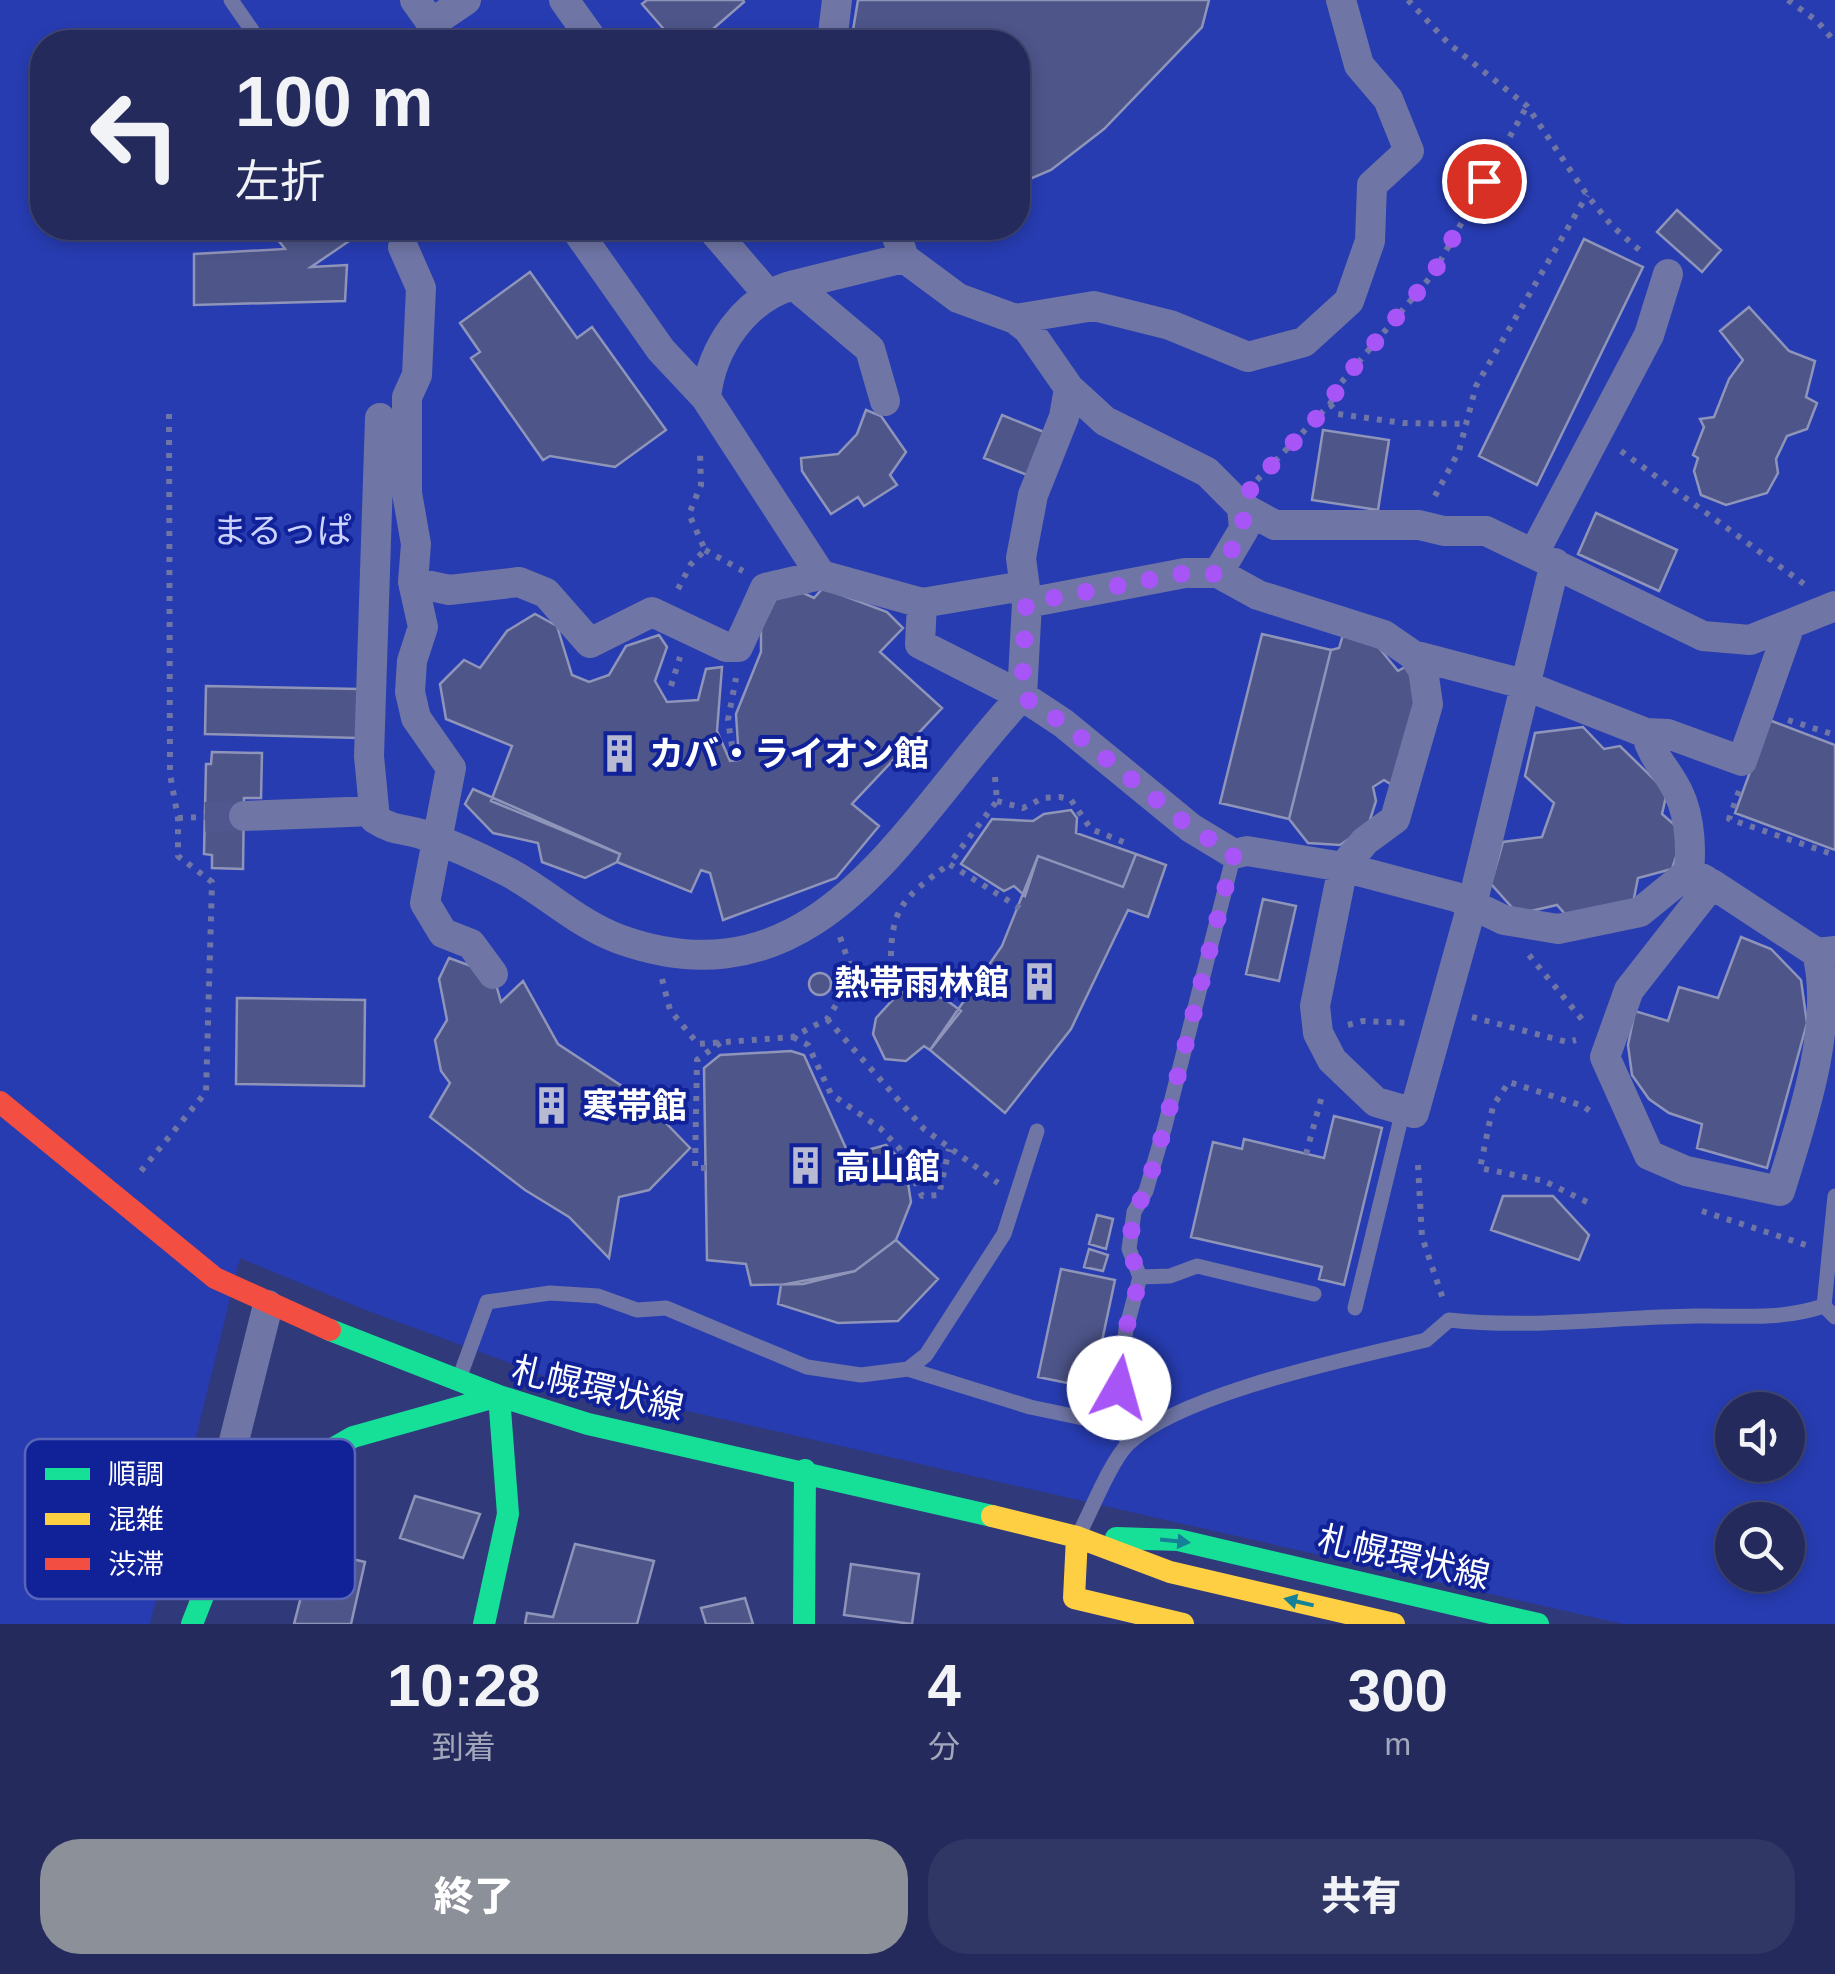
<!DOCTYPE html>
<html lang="ja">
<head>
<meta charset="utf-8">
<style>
  body { margin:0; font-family:Helvetica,"Noto Sans JP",sans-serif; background:#303765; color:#f1f3f6; height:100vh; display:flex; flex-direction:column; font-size:38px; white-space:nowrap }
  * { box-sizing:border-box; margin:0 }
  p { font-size:32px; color:#a3a7bb }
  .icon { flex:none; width:55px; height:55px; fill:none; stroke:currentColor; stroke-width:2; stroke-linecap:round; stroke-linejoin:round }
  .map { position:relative; height:1624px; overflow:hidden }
  .panel { display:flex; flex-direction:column; background:#242b5c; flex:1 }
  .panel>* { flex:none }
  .hud { position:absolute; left:30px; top:30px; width:1000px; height:210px; border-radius:40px; box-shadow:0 5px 15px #0003,0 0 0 2px #414772; background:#242b5c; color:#f1f3f6; overflow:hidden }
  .tools { position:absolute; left:1715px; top:1392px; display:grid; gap:20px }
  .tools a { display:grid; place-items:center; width:90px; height:90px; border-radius:50%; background:#242b5c; box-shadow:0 5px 15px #0003,0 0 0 2px #414772; font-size:50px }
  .pin { position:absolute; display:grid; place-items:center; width:85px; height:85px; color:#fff; margin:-42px; border:5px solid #fff; border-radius:50%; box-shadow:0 2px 10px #0007 }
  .me { position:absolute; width:110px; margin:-55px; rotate:7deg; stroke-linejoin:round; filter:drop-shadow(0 0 8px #0008) }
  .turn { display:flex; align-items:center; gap:35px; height:210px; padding:0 40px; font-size:45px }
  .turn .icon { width:130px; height:130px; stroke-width:2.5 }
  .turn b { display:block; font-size:70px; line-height:85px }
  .eta { display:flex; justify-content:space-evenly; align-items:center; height:170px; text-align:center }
  .eta b { font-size:60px; font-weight:800; line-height:70px }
  .action { display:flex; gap:20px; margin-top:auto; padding:20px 40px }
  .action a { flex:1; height:115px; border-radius:40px; background:#8c9099; color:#fff; font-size:40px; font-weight:800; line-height:115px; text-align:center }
  .action a+a { background:#303765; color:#f1f3f6 }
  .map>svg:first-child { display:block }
</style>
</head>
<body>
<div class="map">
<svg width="1835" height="1624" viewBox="0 0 1835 1624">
  <rect width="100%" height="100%" fill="#30397a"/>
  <path fill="#273cb1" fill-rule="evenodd" d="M0,0H1835V1624H1623L564,1383L363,1309L240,1258L150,1624H0ZM42,42H1018V228H42ZM1732,1410H1788V1465H1732ZM1732,1520H1788V1575H1732Z"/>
  <path fill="#4d5589" stroke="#8f94b9" stroke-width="2.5" d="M647,0H743L744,2L698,42H693L684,33L675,42L642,4Z
    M858,0H1209L1202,27L1104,129L1051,170L1018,184V42H851Z
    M1677,210L1721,250L1702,272L1657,232Z
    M269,228H348L355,237L311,267L347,265L345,301L194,305V254L285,249Z
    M1584,239L1643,267L1537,485L1479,456Z
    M530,272L577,338L592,327L666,430L615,467L550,456L543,460L471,358L480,352L460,323Z
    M1749,307L1789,351L1815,361L1806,397L1817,403L1807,429L1787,436L1776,459L1778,473L1767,493L1726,505L1701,495L1694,471L1698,458L1693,455L1704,427L1700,419L1714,417L1729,379L1743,360L1720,331Z
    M866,410L881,416L906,452L890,475L897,485L864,506L858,497L831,514L802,471L801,458L838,454L857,434Z
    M1002,415L1044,432L1027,475L984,458Z
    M1323,430L1389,440L1378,510L1312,500Z
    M1596,513L1677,550L1659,591L1578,554Z
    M823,588L887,612L903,628L880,652L942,708L852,804L879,826L836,878L723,920L710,873L701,870L691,892L617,862L620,854L491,801L512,746L446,719L440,684L464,660L480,668L507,631L535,614L557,626L572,675L589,682L609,675L626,646L659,635L667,647L655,681L667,702L698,700L706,669L722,667L717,731L730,761L739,760L736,714L761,652V629L778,594L795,589L814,598Z
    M1262,634L1331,650L1289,819L1220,803Z
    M1343,635L1375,643L1398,671L1412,663L1415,705L1395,787L1384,780L1373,787L1376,801L1368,826L1340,845L1308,843L1289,819L1331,650L1339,648Z
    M206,686L359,689L358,738L205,734Z
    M1769,720L1835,745V850L1735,813Z
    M1583,727L1604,749L1620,746L1667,792L1662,814L1684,833L1672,869L1638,878L1633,903L1565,914L1557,905L1518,914L1491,884L1503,842L1542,837L1554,803L1525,776L1535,733Z
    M212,752L262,753L261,798H244L243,869L212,868V855L204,854L206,764H211Z
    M473,789L620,854L617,862L585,878L542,862L538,843L493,833L465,804Z
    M1071,810L1077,818L1076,833L1136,854L1123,887L1038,856L1025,896L1014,886L1004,891L961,864L992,819L1033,821L1044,814Z
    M1136,854L1166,865L1148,917L1128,910L1071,1029L1005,1113L930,1050L1002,946L1038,856L1123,887Z
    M1263,899L1296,906L1279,981L1246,974Z
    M1741,937L1771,949L1801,980L1807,1023L1767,1168L1697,1148L1702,1124L1669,1113L1649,1099L1632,1075L1628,1045L1635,1011L1668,1021L1679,987L1718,998Z
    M449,958L493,974L501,1002L523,981L558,1044L622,1086L672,1093L663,1120L690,1148L649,1190L619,1197L609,1258L569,1217L525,1190L430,1117L450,1083L441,1071L435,1040L447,1020L439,979Z
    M809 984a11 11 0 1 1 22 0a11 11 0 1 1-22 0Z
    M914,990L945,999L961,1011L930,1050L924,1046L906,1061L885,1059L873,1034L876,1018L899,993Z
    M237,998L365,1000L364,1086L236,1084Z
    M791,1051L804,1055L849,1155L886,1145L905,1164L911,1202L896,1240L855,1271L803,1284L751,1285L746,1264L707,1260L704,1068L720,1055Z
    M1334,1116L1382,1128L1344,1285L1319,1279L1322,1267L1191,1237L1213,1142L1242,1149L1244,1139L1324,1158Z
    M1503,1196H1553L1589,1235L1579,1260L1491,1230Z
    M1097,1215L1113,1219L1106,1249L1089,1244Z
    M896,1240L938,1279L898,1321L838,1323L778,1304L781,1285L855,1271Z
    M1089,1249L1108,1255L1103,1271L1084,1267Z
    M1061,1269L1115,1280L1092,1388L1038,1377Z
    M415,1496L480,1514L463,1558L400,1538Z
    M575,1544L654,1561L637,1624H525L527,1613L553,1617Z
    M313,1550L365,1562L351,1624H294Z
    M851,1564L919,1574L912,1624L844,1615Z
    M745,1598L753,1624H706L701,1608Z"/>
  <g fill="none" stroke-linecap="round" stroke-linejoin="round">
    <path stroke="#4f578e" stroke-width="30" stroke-dasharray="30 15" stroke-linecap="butt" d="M205,817L244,816"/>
    <path stroke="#6f75a5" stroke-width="6" stroke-dasharray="5 8" stroke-linecap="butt" d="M1408,0L1448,43L1527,106L1587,195L1612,226L1644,254
      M1788,0L1817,21L1835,42
      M1330,404L1338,414L1403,423L1468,424
      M1621,451L1804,584
      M1257,480L1330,404L1340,384L1433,274L1527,106
      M1435,496L1459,451L1476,386L1587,195
      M705,550L743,571
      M678,589L691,564L705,550L689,514L701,485L700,452
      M671,686L680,657
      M1788,720L1835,735
      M734,759L728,720L736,678
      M995,777L997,801L949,864L1020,908
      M1739,791L1729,819L1835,855
      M997,801L1023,808L1043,798L1060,797L1071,800L1091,829L1131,845
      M178,818L205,817
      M840,937L854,977L891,966C890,906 904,898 949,864
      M1529,955L1585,1023
      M891,966L955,976L977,988
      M662,979L670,1010L698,1044L793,1037L827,1019L854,977
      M1472,1017L1567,1042L1576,1040
      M827,1019L924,1129L998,1183
      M1348,1025L1363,1021L1410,1023
      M793,1037L808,1045L831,1094L880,1128L899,1148L922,1196L939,1195L949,1149
      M1306,1154L1323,1092
      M1418,1165L1422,1237L1443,1299
      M706,1168H695L697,1060L724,1040
      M141,1171L206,1092L212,882L178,856V818L170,774L169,413
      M1587,1202L1544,1181L1480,1168L1493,1106L1509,1082L1583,1106L1595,1115
      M1702,1211L1809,1246"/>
    <path stroke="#6f75a5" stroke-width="15" d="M231,0L260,42
      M1835,1196L1824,1306L1835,1317
      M1140,1277L1170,1276L1197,1266L1314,1294
      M1355,1308L1403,1110
      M908,1369L926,1355L1004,1234L1037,1131
      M460,1376L487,1302L550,1293L598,1296L637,1310L666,1308L807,1367L861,1375L908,1369L1030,1407L1097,1421H1126L1127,1445
      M1126,1421L1119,1389L1126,1329L1140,1277L1129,1249L1134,1212L1146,1191L1165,1126L1234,854
      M1080,1532C1092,1509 1111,1461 1128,1444C1181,1393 1352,1358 1426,1340L1449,1320C1531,1329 1612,1317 1695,1316C1743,1315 1777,1321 1824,1306"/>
    <path stroke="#6f75a5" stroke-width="30" d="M415,0L445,42
      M564,0L594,42
      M432,23L466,0
      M832,42L837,0
      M575,228L661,350L706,398
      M711,228L766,292
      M894,228L904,258L958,298L1015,319L1028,329L1069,388L1105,421L1207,472L1242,507L1275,525H1419L1444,531H1486L1703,636L1750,640L1835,606
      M403,247L421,288L417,375L407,397V493L416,544L413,582L423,627L412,661L410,692L416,718L451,768L425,903L443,933L471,944L493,974
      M794,285L904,258
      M1015,319L1094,306L1170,325L1248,357L1304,342L1349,301L1370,241L1372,185L1409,151L1388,99L1359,65L1341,0
      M885,401L870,349L794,285C745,298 711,348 706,398L821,575L922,603L1023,586
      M380,418L369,756L375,819C395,832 404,828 424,835C453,845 481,858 508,872C546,892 578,924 619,939C821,1012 908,816 1022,696L1063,723L1191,828L1234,854L1247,851L1343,867L1456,897L1504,920L1558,929L1640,912L1689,872
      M1535,551L1649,335L1668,274
      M1218,573L1244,529L1242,507
      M413,582L449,590L519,582L546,593L590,643L652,612L726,647H738L765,588L821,575
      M922,603L920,644L1022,696L1027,603L1021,558L1033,495L1064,417L1069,388
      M1027,603L1185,573H1218L1258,595L1384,635L1413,655L1423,670L1428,704L1395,819L1365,841L1343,867L1315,1006L1318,1033L1332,1060L1376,1102L1414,1113L1472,905L1555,563
      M1413,655L1516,682L1646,733C1652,755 1661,763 1672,781C1689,807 1692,842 1689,872L1705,880
      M1646,733L1668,734L1742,761L1790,625
      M244,816L374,811
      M1817,953C1835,1026 1802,1120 1780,1191L1686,1171L1649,1155L1605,1057L1629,990L1712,884L1817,953L1835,951
      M202,1569L268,1305"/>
    <path stroke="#16e098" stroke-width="22" d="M330,1330L499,1396L508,1514L484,1624
      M1116,1538L1178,1540L1538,1624
      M192,1624L212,1573L248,1515L301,1467L353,1437L499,1396L588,1424L992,1516
      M804,1624L805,1470"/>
    <path stroke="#ffcf43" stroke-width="22" d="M992,1516L1077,1537L1170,1572L1394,1624
      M1077,1537L1074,1598L1183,1624"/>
    <path stroke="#f24e42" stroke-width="22" d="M0,1102L215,1278L330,1330"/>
  </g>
  <defs><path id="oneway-solid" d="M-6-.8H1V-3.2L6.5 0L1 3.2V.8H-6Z" transform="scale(2.5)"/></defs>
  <g fill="#148198">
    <use href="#oneway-solid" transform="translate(1175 1541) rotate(6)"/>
    <use href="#oneway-solid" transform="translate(1299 1602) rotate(-167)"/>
  </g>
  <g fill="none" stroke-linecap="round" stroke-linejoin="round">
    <path stroke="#a855f7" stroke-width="18" stroke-dasharray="0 32.4" d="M1119,1388L1126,1329L1140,1278L1129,1249L1134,1212L1146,1191L1165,1126L1234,854L1191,828L1063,723L1022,696L1026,603L1186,573L1218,574L1244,528L1242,508L1252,486L1330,404L1340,384L1433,274L1484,181"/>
  </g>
  <defs>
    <symbol id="building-bare" viewBox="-9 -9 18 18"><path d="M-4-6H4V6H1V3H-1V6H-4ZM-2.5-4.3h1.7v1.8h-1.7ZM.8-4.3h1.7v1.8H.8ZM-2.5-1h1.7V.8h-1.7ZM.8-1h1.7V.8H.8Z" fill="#b7bad0" stroke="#129" stroke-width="2.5" paint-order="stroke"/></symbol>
  </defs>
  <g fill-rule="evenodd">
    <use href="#building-bare" x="592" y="726" width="55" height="55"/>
    <use href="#building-bare" x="1012" y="954" width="55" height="55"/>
    <use href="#building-bare" x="524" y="1078" width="55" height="55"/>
    <use href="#building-bare" x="778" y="1138" width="55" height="55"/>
  </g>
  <g text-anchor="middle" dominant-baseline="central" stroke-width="8" stroke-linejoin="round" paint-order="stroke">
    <g font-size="35" fill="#cbd3fe" stroke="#129">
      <text x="282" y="530">まるっぱ</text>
    </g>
    <g font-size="35" font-weight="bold" fill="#fff" stroke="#129" text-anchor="start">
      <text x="649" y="753">カバ・ライオン館</text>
      <text x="1009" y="982" text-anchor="end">熱帯雨林館</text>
      <text x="582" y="1105">寒帯館</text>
      <text x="835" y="1166">高山館</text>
    </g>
    <g font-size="35" fill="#fff" stroke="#129">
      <text transform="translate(598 1388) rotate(13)">札幌環状線</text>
      <text transform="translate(1404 1557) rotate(13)">札幌環状線</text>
    </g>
  </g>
  <rect x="25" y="1439" width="330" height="160" rx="15" fill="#129" stroke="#5864b8" stroke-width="2.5"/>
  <rect x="45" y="1468" width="45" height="12" fill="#16e098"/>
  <rect x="45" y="1513" width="45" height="12" fill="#ffcf43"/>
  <rect x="45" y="1558" width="45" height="12" fill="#f24e42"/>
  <g font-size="28" fill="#fff">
    <text x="108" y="1484">順調</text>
    <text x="108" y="1529">混雑</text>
    <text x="108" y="1574">渋滞</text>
  </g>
</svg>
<div class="tools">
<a><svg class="icon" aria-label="sound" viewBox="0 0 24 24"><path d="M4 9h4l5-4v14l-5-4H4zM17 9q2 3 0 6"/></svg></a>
<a><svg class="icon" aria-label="search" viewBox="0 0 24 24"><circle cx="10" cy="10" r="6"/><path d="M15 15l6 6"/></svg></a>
</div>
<div class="pin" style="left:1484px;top:181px;background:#d93025"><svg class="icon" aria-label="arrive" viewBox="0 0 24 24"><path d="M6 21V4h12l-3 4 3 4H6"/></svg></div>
<svg class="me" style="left:1119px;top:1388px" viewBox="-20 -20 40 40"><circle r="19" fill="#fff"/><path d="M0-13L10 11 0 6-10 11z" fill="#a855f7"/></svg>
<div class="hud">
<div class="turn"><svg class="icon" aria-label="left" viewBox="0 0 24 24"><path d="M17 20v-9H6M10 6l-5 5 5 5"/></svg><div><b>100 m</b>左折</div></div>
</div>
</div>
<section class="panel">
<div class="eta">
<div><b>10:28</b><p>到着</p></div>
<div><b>4</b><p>分</p></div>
<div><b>300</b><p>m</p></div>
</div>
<div class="action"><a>終了</a><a>共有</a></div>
</section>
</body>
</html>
